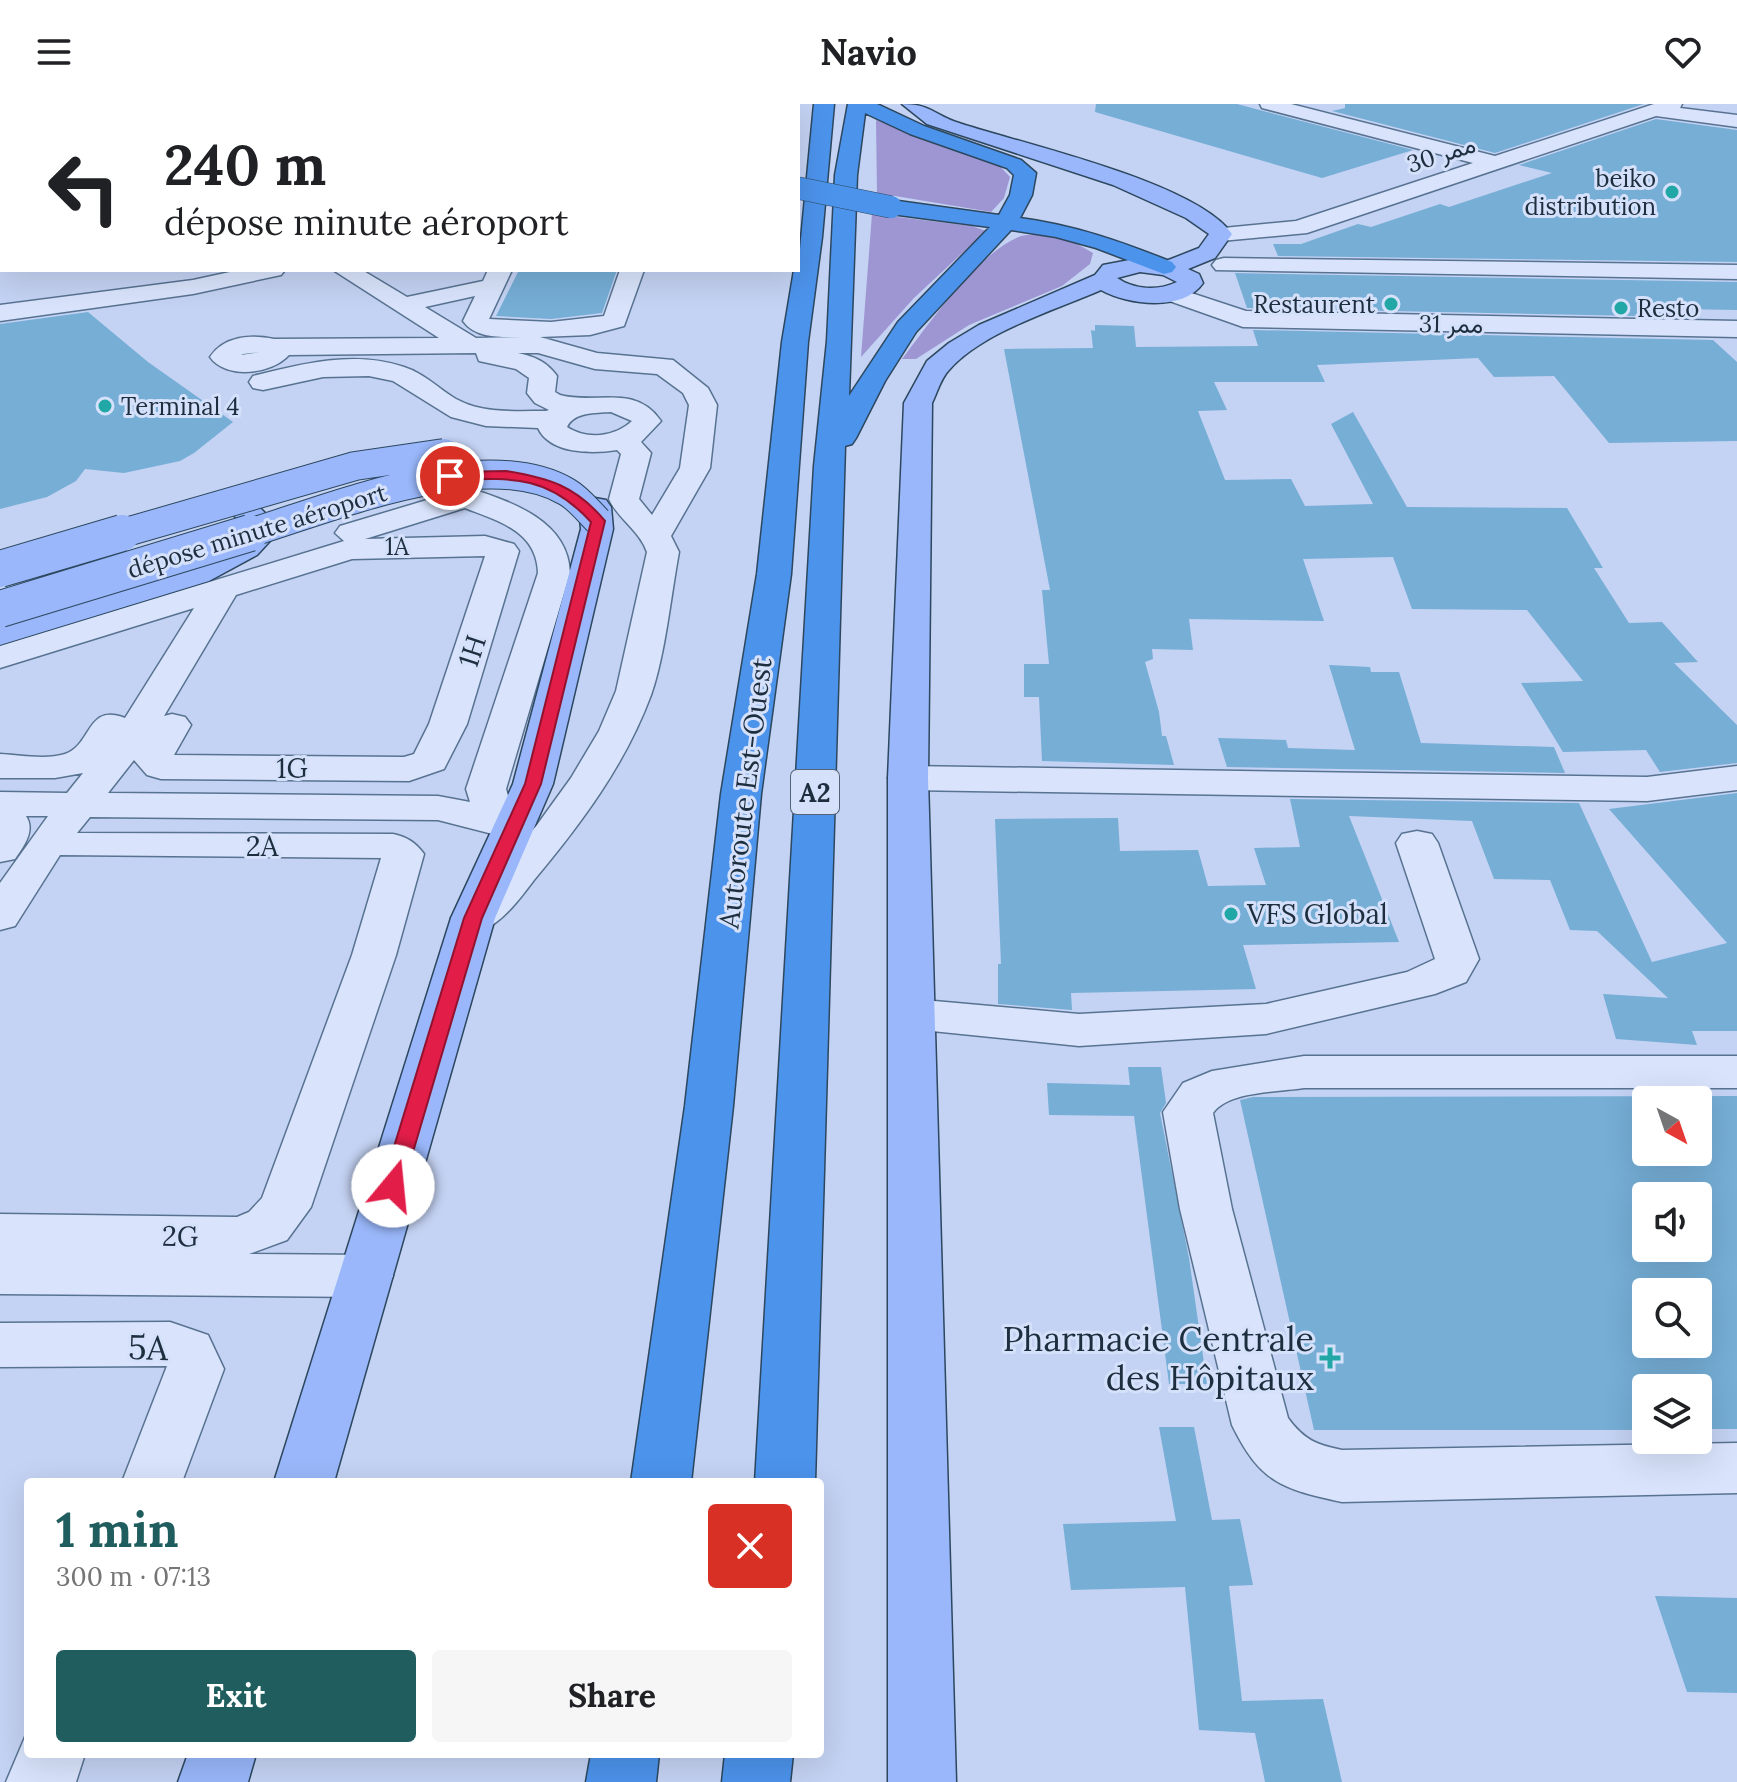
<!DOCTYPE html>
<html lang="en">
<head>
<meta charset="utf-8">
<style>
  body { margin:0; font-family:Lora,Vazirmatn,serif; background:#f6f6f6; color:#202124; height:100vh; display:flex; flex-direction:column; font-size:30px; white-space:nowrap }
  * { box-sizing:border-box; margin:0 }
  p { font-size:26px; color:#757577 }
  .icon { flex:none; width:44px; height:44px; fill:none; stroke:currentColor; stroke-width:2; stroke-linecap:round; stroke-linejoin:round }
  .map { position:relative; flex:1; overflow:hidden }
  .side { position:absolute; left:24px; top:1374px; width:800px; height:280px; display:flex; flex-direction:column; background:#fff; border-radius:8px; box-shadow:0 8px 32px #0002 }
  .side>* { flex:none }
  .banner { position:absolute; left:0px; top:0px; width:800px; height:168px; box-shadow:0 8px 32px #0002; background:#fff; color:#202124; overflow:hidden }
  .needle { width:52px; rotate:140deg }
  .fabs { position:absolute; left:1632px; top:982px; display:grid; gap:16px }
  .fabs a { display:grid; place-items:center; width:80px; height:80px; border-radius:8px; background:#fff; box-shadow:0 8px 32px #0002; font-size:40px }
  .pin { position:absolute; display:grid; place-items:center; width:68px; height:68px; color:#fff; margin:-34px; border:4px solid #fff; border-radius:50%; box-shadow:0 2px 8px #0007 }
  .me { position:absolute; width:88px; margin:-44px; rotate:17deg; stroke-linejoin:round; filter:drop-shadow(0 0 6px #0008) }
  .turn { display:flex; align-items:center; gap:28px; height:168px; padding:0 32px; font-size:36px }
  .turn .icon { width:104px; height:104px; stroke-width:2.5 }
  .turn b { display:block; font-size:56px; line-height:68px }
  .round { display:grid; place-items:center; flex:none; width:84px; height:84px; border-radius:8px; background:#f6f6f6 }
  .overview { display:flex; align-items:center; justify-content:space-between; height:136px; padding:0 32px }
  h1 { font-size:48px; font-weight:700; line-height:60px; color:#205d5e }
  .cta { display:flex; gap:16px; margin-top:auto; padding:16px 32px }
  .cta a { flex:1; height:92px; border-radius:8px; background:#205d5e; color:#fff; font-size:32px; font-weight:700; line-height:92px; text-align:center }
  .cta a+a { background:#f6f6f6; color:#202124 }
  header { display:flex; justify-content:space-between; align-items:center; height:104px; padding:0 32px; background:#fff; font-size:36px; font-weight:700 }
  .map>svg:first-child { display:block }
</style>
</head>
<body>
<header><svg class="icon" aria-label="menu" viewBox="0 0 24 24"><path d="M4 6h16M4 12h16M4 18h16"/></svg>Navio<svg class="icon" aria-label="heart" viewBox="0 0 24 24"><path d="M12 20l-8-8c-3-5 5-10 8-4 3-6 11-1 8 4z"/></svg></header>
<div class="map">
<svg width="1737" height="1678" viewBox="0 0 1737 1678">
  <rect width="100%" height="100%" fill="#c4d2f3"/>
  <path fill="#9d96d3" d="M876,16L997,59L1010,73L1004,94L991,108L877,89Z
    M872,110L972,122L986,127L914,194L861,253Z
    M1046,131L1072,137L1093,149L1090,160L1062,182L969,221L916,255H902C929,220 979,147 1021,132C1028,130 1039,131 1046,131Z"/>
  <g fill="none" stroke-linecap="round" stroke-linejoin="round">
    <path fill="#708099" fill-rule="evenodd" d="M81,0H124L126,2H83Z
      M0,50L2,51V79L0,78Z"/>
  </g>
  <path fill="#76aed6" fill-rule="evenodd" d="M1096,0H1237L1413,46L1322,74L1095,8Z
    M1345,0H1644L1495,49L1332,7L1345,4Z
    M1656,15L1737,26V158L1278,152L1273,140H1301L1358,120L1371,123L1440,100L1449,103L1552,69L1519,61Z
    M519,166H617L602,209L551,215L496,212Z
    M1235,169L1737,178V206L1680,205L1689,213L1247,204Z
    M88,208L148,258L233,318L194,349L180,357L124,369L85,365L76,377L47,393L0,405V220Z
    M1095,221L1134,222L1136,243L1258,242L1253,226L1713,236L1737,258V337L1609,339L1554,272L1494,273L1478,254L1317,261L1325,278H1214L1227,306L1198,307L1225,376L1291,375L1305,402L1373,400L1331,320L1353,308L1407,403L1567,404L1603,464H1594L1629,519L1662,518L1698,558L1674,559L1737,621V659L1660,668L1646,646L1563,648L1521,579L1583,577L1527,506L1412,505L1393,453L1303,455L1324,517L1189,515L1193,546L1152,545L1153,555L1145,558L1159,608L1162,632H1166L1174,661L1042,657L1039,593H1024V560H1049L1042,486H1050L1004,245L1093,244L1091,226L1095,227Z
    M1329,561L1370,563L1371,568H1399L1421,639L1554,643L1565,669L1227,663L1218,634L1286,636L1288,644L1355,646Z
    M1737,689V927H1692L1697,941L1616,935L1603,890L1668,894L1597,827L1570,826L1550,776L1494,775L1472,717L1349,712L1399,838L1243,841L1256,885L1071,889L1072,906L998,900V860H1001L995,715L1118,714L1120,747L1198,746L1208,782L1266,781L1254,744L1300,743L1290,695L1579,699L1652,858L1727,839L1609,705Z
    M1128,963H1161L1166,999L1160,1009L1189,1154L1207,1280H1169L1134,1012L1049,1011L1047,979L1130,981Z
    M1737,992V1325H1698V1284H1646V1326H1314L1240,996L1253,993ZM1646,996H1698V1048H1646ZM1646,1092H1698V1144H1646ZM1646,1188H1698V1240H1646Z
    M1159,1323H1194L1212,1416L1240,1415L1253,1481L1229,1482L1242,1597L1323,1595L1342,1678H1265L1255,1629L1199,1626L1185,1483L1071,1486L1063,1420L1176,1417Z
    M1655,1492L1737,1494V1589L1687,1588Z"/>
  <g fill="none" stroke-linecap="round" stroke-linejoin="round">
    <defs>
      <path id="minor" d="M224,0H246L248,2H226Z
        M436,0H456L457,2H437Z
        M1260,0H1291L1495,52L1654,0H1682L1680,4L1737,11V23L1656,12L1307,129L1221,137L1213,135L1210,130L1213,125L1296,117L1473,59L1262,4Z
        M0,95H2V109H0Z
        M1224,154L1737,161V175L1216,166L1212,161L1216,156Z
        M239,166H285L281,171L193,190L0,217V201L193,176Z
        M333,166H362L407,193L483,177L488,166H512L489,215L551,218L604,212L620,166H644L624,222L590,231L540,233L597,249L673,256L708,284L717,301L710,364L671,432L679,448C671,491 665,552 651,591C625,661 581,720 534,776C522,792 505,815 487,824C477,829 468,826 458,823L451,814L489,777L537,721L571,674L599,627L616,587L647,448C640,427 618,415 609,395L621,350L617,346C592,350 550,350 538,324L486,322L451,313L393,277L369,272L323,273L263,286L253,284L249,278L253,272C302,260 354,246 404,263C424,269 439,285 456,295C483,310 517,307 546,307L549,306L535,299L527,289L529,274L516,265L479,257L476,249L289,251C272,270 226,276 210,253C224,232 251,230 274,235L439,234ZM475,192L463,217C476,235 501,233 522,233L476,234L425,203ZM260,248L241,251L243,250ZM518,249H538L595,265L657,270L683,289L689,301L680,364L652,411L639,395L651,349L641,338L661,317C635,279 596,301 560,291L555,288L557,272C546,257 535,253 518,249ZM611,308L632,317C615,333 587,336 567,323C574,308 595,309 611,308Z
        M1170,182L1246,207L1737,217V233L1243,223L1161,194L1158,189L1161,184Z
        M399,358C423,364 445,376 469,384C511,398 568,416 570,469L506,685L511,701L532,723L526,732L512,735L438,716L90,713L77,729L393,730C407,733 415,738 424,750L396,851L311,1103L287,1136L249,1150L366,1151L385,1157L393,1172L385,1187L366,1193L0,1190V1110L237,1113L249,1108L262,1094L352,851L381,754L60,751L15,822L0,826V779L48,712H26C36,727 23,743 15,755L0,758V688L67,689L83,669L55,674H0V650C20,651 46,656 65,650C93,640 86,599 125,614L194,504L0,564V542L344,437L335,429L340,422L437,393L388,373L384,367L388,361ZM465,404C498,417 537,427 538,469L466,685L470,698L438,692L108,689L134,656L147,671L161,675L409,677L444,665L467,620L519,447L514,440L485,432L365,435ZM485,452L429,620L414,650L404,653L174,651L191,621L185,613L172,610L164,612L236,491L352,455Z
        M908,662L1647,673L1737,662V686L1647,697L908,686L894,682L888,674L894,666Z
        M1417,727L1432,730L1438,739L1479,855L1466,878L1435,890L1266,930L1079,942L912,925L896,921L889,910L896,899L912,895L1079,910L1266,900L1407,868L1435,855L1396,739L1402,730Z
        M1304,952H1737V984H1304C1279,988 1228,987 1213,1009L1232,1105L1288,1314C1304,1336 1317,1341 1342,1346L1737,1339V1389L1342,1398C1281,1385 1260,1378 1232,1321L1180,1105L1163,1008L1183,979L1212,967Z
        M170,1218L208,1231L224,1265L182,1378H122L167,1262L0,1263V1219Z
        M28,1626V1650H85L76,1678H6Z"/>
      <path id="major" d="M902,0C931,0 934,11 959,19C1022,40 1196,78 1232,130L1215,154L1188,165L1199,170L1203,179C1183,208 1128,201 1101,186C1055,206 982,228 949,266C941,274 937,289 932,299L928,674L956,1678H888V674L904,299L927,257L949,239L979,221L1095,171L1103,161L1140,154L1166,157L1199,144L1209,130L1186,114L1113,81L927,20ZM1140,168L1163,171L1177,178C1158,187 1135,186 1117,174Z
        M236,389L247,391L281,425L257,451L209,477L0,541V520L185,463L235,437L247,425L221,398L225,391Z
        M595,394L606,396L611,403L613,425L553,680L495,814L334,1378H274L451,814L513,680L581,425L579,403L584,396Z
        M188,1650H256L248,1678H178Z"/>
      <path id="highway" d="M616,0H634L636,2H616Z
        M814,0H834L822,133L808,238L791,470L761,690L733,1002L691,1378H631L685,1002L721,690L757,470L782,238L794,166H798Z
        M848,0H877L924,22L1021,56L1036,69L1032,91L1020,114C1074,121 1122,138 1172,158L1176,163L1172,168L1164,170L1096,144L1056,133L1011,126L916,228L885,277L856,334L852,340L845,342L815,1378H755L814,362L827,237L835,71ZM865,9L910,30L1007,64L1014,71L1010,91L999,111L891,96L883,98L880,103L891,110L990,123L898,218L849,292L857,71Z
        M591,1650H659L656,1678H586Z
        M725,1650H793L790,1678H722Z"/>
    </defs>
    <use href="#minor" stroke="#587391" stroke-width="3"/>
    <use href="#major" stroke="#2c475e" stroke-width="3"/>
    <use href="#highway" stroke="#2c475e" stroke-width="3"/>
    <use href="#minor" fill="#d9e4fc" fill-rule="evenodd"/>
    <use href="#major" fill="#99b7fa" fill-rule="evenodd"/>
    <use href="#highway" fill="#4c93eb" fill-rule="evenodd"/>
    <defs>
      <path id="major-bridge-far1" d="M116,431L355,362L444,349
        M243,431C330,405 484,339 567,388C579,395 588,407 598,417"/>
      <path id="major-bridge" d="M0,465L122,429
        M0,505L250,429"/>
      <path id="highway-bridge" d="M798,84L891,103"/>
    </defs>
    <use href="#major-bridge-far1" stroke="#2c475e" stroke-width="30" stroke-linecap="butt"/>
    <use href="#major-bridge" stroke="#2c475e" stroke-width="38" stroke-linecap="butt"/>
    <use href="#highway-bridge" stroke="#2c475e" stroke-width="23" stroke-linecap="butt"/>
    <use href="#major-bridge-far1" stroke="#99b7fa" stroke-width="28"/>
    <use href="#major-bridge" stroke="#99b7fa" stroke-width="36"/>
    <use href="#highway-bridge" stroke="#4c93eb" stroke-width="22"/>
  </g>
  <path fill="#e11d48" stroke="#92132f" stroke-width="2" d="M506,367C549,374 576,382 605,417L541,680L482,814L403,1082L400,1088H385L382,1082L464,814L525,680L591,418C547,370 510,374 450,376L443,372L450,368Z"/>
  <g fill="#20a7a6" stroke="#d5e0fa" stroke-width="3">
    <circle cx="1672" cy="88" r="8"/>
    <circle cx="1391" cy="200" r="8"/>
    <circle cx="1621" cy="204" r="8"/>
    <circle cx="105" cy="302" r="8"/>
    <circle cx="1231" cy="810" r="8"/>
    <path d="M1326 1242h8v8h8v8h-8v8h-8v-8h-8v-8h8z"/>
  </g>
  <g text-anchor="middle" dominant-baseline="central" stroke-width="6" stroke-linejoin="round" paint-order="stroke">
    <g font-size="24" fill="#1d2f3f" stroke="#d5e0fa">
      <text transform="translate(1441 50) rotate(-18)">ممر 30</text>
      <text transform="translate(1451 220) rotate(1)">ممر 31</text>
      <text transform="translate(257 427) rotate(-17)">dépose minute aéroport</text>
      <text x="397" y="442">1A</text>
    </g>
    <g font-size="24" fill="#1d2f3f" stroke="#d5e0fa" text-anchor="end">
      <text x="1656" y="74">beiko<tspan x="1656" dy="28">distribution</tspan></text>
      <text x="1375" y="200">Restaurent</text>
      <text x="1637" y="204" text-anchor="start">Resto</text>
      <text x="121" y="302" text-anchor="start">Terminal 4</text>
    </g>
    <rect fill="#d5e0fa" stroke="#546477" stroke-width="2" x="791" y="666" width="48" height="44" rx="6"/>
    <g font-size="26" font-weight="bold" fill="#1d2f3f">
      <text x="815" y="688">A2</text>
    </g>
    <g font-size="28" fill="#1d2f3f" stroke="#d5e0fa">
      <text transform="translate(472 547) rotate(-72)">1H</text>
      <text x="292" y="664">1G</text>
      <text transform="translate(745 689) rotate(-83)">Autoroute Est-Ouest</text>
      <text x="262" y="742">2A</text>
      <text transform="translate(180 1132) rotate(1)">2G</text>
    </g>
    <g font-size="28" fill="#1d2f3f" stroke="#d5e0fa" text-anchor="start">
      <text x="1247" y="810">VFS Global</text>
    </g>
    <g font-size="34" fill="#1d2f3f" stroke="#d5e0fa" text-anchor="end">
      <text x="1314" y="1234">Pharmacie Centrale<tspan x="1314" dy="39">des Hôpitaux</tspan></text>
    </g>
    <g font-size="34" fill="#1d2f3f" stroke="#d5e0fa">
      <text transform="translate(148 1243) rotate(2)">5A</text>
    </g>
  </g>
</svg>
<div class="fabs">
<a><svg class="needle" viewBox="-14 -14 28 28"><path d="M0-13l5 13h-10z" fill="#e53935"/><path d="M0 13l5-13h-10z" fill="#757577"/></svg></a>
<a><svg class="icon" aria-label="sound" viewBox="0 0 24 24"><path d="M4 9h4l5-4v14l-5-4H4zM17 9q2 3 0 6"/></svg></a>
<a><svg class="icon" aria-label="search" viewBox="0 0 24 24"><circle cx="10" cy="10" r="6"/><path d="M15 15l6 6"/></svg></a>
<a><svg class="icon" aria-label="layers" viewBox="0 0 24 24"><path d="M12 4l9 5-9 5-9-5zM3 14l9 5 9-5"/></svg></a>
</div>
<div class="pin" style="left:450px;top:372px;background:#d93025"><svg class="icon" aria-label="arrive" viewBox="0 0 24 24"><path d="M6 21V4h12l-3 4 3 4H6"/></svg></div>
<svg class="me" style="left:393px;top:1082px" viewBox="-20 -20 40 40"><circle r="19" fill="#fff"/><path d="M0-13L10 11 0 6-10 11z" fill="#e11d48"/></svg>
<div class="banner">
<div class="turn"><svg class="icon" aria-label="left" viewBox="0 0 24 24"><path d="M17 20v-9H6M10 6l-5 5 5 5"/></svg><div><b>240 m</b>dépose minute aéroport</div></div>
</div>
<section class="side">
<div class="overview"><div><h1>1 min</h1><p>300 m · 07:13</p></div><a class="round" style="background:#d93025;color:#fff"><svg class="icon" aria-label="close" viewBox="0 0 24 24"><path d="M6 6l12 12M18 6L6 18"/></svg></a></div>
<div class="cta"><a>Exit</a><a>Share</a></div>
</section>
</div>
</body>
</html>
